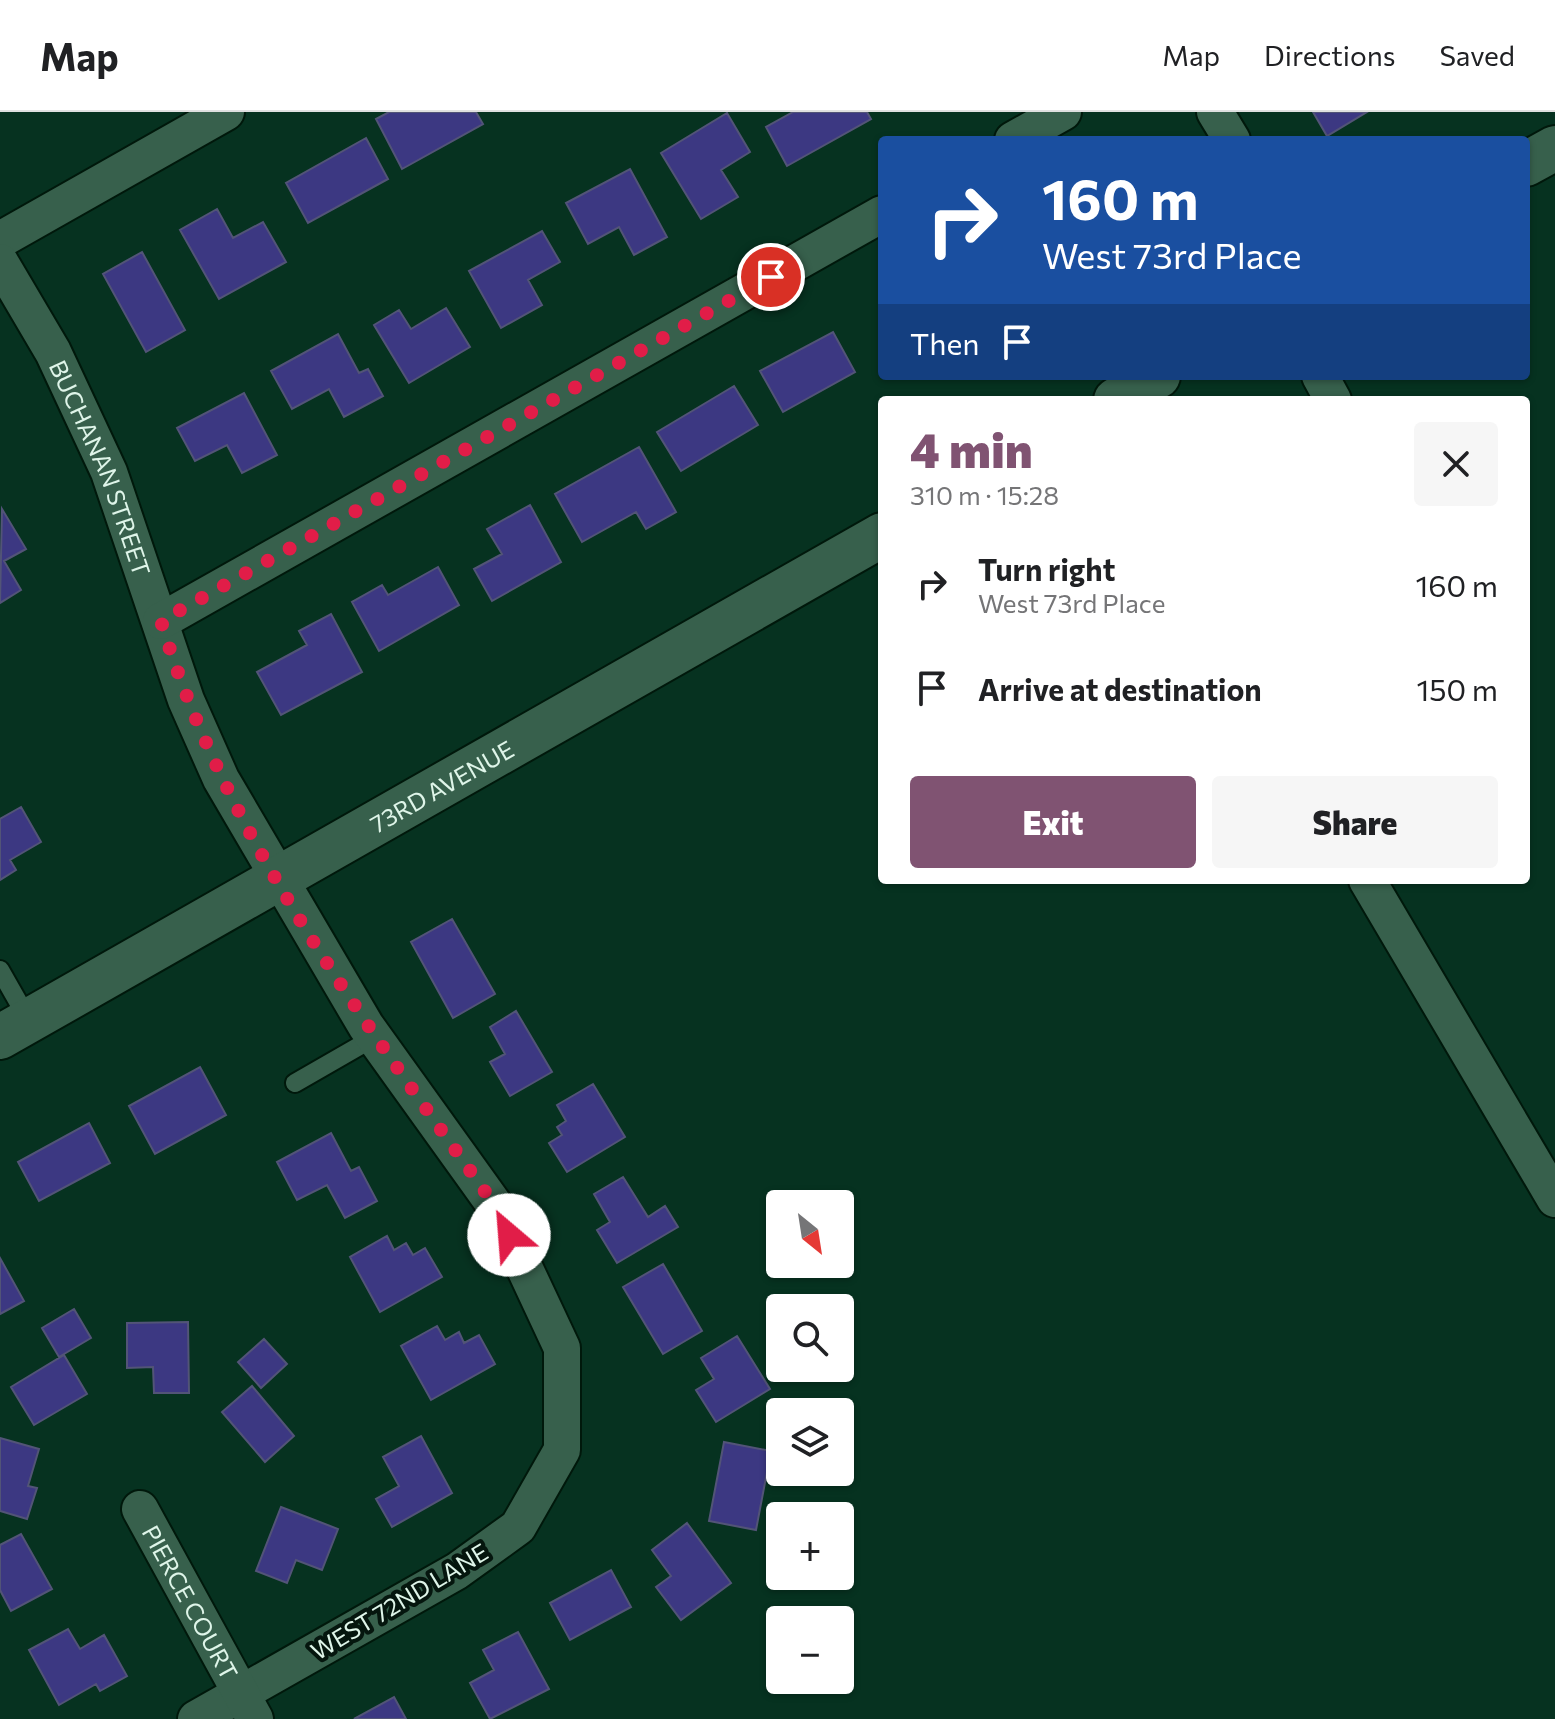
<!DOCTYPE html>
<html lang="en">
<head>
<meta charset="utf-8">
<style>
  body { margin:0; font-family:Commissioner,sans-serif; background:#f6f6f6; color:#202124; height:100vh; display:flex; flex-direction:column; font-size:30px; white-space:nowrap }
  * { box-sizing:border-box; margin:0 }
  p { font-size:26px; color:#757577 }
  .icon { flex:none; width:44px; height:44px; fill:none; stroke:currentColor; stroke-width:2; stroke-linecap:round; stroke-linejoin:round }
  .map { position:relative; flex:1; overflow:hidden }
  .side { position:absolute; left:878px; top:284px; width:652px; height:488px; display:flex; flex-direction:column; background:#fff; border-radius:8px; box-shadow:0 2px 6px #0004 }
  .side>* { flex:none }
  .guide { position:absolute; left:878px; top:24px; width:652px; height:244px; border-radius:8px; box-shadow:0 2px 6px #0004; background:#1a4fa0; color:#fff; overflow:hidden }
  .needle { width:52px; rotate:150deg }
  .tools { position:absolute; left:766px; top:1078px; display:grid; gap:16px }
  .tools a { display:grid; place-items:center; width:88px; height:88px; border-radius:8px; background:#fff; box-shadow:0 2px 6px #0004; font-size:40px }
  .pin { position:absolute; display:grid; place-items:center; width:68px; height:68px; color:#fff; margin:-34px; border:4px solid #fff; border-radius:50%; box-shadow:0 2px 8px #0007 }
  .me { position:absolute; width:88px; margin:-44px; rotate:333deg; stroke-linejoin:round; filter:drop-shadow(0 0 6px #0008) }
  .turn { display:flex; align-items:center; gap:28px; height:168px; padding:0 32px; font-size:36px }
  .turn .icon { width:104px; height:104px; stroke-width:2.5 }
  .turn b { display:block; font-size:56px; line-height:68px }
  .then { display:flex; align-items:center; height:76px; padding:0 32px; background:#0003; gap:16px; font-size:30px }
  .round { display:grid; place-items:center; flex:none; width:84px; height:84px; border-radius:8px; background:#f6f6f6 }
  .summary { display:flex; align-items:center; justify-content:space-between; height:136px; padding:0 32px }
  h1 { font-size:48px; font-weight:800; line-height:60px; color:#805372 }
  .cta { display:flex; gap:16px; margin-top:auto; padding:16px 32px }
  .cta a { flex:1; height:92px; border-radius:8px; background:#805372; color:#fff; font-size:32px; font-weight:800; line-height:92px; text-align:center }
  .cta a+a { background:#f6f6f6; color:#202124 }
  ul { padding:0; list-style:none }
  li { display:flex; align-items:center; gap:24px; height:104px; padding:0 32px }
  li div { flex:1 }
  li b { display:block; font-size:30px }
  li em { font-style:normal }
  header { display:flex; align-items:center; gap:48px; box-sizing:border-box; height:112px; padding:0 40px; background:#fff; border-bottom:2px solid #e0e0e0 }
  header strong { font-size:38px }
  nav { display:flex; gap:44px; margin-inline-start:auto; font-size:28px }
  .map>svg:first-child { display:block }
</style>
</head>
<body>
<header>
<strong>Map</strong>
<nav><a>Map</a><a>Directions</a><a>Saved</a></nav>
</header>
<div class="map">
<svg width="1555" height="1607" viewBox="0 0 1555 1607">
  <rect width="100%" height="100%" fill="#063220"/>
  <path fill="#3c3882" stroke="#525477" stroke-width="2" d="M389,0H476L483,12L402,57L376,7Z
    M793,0H867L871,7L787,54L766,15Z
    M1313,0H1367L1327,24Z
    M727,1L750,40L721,58L738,85L701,107L661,41Z
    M366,26L388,67L308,111L286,71Z
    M630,57L667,125L634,143L619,115L588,132L566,91Z
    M217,97L233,126L263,110L286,150L219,187L180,118Z
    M542,119L560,150L528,168L542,193L501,216L469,159Z
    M142,140L185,218L146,240L103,162Z
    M446,196L470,235L409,271L374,213L399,198L411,217Z
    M833,220L855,260L783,300L760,259Z
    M338,222L359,261L368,257L383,284L344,305L329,277L292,297L271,259Z
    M734,274L758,313L681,359L657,320Z
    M244,281L277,343L242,361L227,333L195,349L177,316Z
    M639,335L676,400L646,417L636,400L582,430L555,382Z
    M530,393L561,450L492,489L474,457L502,442L487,417Z
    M2,397L26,437L4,449L21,478L0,491Z
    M438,455L459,493L379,539L352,490L382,473L388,483Z
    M331,502L362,560L281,603L257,560L307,533L299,519Z
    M21,695L41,730L10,748L16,758L0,768V707Z
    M452,807L495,882L453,906L411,830Z
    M516,899L552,960L510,984L490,950L505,942L490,915Z
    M200,955L226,1003L155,1042L129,994Z
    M593,972L625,1025L567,1060L549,1031L562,1023L557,1015L566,1009L557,993Z
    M89,1011L110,1051L39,1089L18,1050Z
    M331,1021L351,1059L359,1055L377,1089L345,1106L327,1073L297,1088L277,1050Z
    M623,1065L648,1105L665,1094L678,1115L617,1151L597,1118L610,1110L594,1082Z
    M387,1124L394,1138L406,1131L413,1143L425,1136L442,1165L380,1200L350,1145Z
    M0,1146L24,1189L0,1202Z
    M663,1152L702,1219L663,1242L623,1175Z
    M74,1197L91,1226L59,1245L42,1216Z
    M188,1210L189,1281H154L153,1255L127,1256V1211Z
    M437,1214L445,1228L459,1220L464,1231L479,1223L495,1252L431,1288L401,1234Z
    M737,1224L770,1277L716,1310L696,1278L714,1267L701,1246Z
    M264,1227L287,1252L261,1276L238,1250Z
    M64,1243L87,1282L34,1313L11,1275Z
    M252,1274L294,1324L265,1350L222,1300Z
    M421,1324L452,1381L392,1415L376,1387L399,1374L383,1345Z
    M0,1326L39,1337L28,1374L37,1376L27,1407L0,1399Z
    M724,1330L771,1339L756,1418L709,1409Z
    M281,1395L338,1417L322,1458L296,1448L287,1471L256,1459Z
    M687,1411L731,1471L681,1508L656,1475L671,1464L652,1438Z
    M21,1422L52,1477L11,1499L0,1478V1433Z
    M611,1458L631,1495L570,1528L550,1491Z
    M68,1517L80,1537L104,1523L127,1564L100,1579L96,1572L59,1593L29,1538Z
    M518,1520L549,1577L490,1607L470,1571L494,1558L483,1538Z
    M394,1585L406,1607H354Z"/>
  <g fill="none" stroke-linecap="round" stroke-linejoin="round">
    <defs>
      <path id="service" d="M0,858L29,909
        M295,971L375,925"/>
      <g id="minor">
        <path d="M1215,0L1232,28"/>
        <path d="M1013,28L1063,0"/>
        <path d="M0,128L226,0"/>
        <path id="s1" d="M0,150L53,240L109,360L186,588L221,667L366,914L496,1095L562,1236V1338L518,1415L457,1459L196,1607"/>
        <path d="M1320,264L1333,288"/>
        <path d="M161,509L882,102"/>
        <path d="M1367,768L1555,1087"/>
        <path id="s2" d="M140,1397L255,1607"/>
      </g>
      <g id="tertiary">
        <path d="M1526,52L1555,36"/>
        <path d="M1116,288L1158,264"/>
        <path id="s3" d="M0,925L882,423"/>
      </g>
    </defs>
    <use href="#service" stroke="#00180b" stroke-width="22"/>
    <use href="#minor" stroke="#00180b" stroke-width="40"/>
    <use href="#tertiary" stroke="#00180b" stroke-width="48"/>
    <use href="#service" stroke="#37604c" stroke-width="18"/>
    <use href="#minor" stroke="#37604c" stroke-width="36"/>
    <use href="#tertiary" stroke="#37604c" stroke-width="44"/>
  </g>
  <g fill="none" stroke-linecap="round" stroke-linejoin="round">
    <path stroke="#e11d48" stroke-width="14" stroke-dasharray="0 25.2" d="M509,1123L496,1095C366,912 226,726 161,509L771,165"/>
  </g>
  <g text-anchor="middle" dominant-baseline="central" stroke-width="8" stroke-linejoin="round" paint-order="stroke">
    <g font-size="24" fill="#dff5e9" stroke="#05160e">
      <text stroke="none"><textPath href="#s1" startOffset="230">BUCHANAN STREET</textPath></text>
      <text stroke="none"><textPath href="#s3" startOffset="508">73RD AVENUE</textPath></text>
      <text stroke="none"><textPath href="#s2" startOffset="106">PIERCE COURT</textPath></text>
      <text transform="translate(399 1489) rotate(-31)">WEST 72ND LANE</text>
    </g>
  </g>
</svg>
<div class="tools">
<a><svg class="needle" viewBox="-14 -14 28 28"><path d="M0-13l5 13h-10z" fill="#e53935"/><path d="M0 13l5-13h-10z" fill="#757577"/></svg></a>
<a><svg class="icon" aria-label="search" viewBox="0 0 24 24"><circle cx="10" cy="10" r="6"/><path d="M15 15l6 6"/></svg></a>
<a><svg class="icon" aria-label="layers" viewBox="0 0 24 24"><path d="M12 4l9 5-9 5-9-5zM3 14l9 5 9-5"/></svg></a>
<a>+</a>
<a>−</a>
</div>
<div class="pin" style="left:771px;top:165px;background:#d93025"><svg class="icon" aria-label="arrive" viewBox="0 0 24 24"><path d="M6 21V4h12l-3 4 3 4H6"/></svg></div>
<svg class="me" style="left:509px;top:1123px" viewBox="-20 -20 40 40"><circle r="19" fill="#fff"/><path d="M0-13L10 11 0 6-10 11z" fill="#e11d48"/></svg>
<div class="guide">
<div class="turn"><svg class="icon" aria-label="right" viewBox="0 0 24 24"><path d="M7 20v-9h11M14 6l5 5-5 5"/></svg><div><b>160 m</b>West 73rd Place</div></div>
<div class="then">Then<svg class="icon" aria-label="arrive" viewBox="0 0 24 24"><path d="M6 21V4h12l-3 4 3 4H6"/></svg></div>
</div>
<section class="side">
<div class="summary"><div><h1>4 min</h1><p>310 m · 15:28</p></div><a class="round"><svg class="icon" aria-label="close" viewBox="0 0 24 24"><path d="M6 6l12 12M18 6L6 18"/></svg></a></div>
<ul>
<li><svg class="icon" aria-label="right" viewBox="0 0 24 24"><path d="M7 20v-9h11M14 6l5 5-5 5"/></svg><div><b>Turn right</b><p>West 73rd Place</p></div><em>160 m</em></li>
<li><svg class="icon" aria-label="arrive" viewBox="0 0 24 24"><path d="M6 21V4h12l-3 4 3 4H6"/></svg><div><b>Arrive at destination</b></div><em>150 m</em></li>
</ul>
<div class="cta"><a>Exit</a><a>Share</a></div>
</section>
</div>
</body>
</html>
